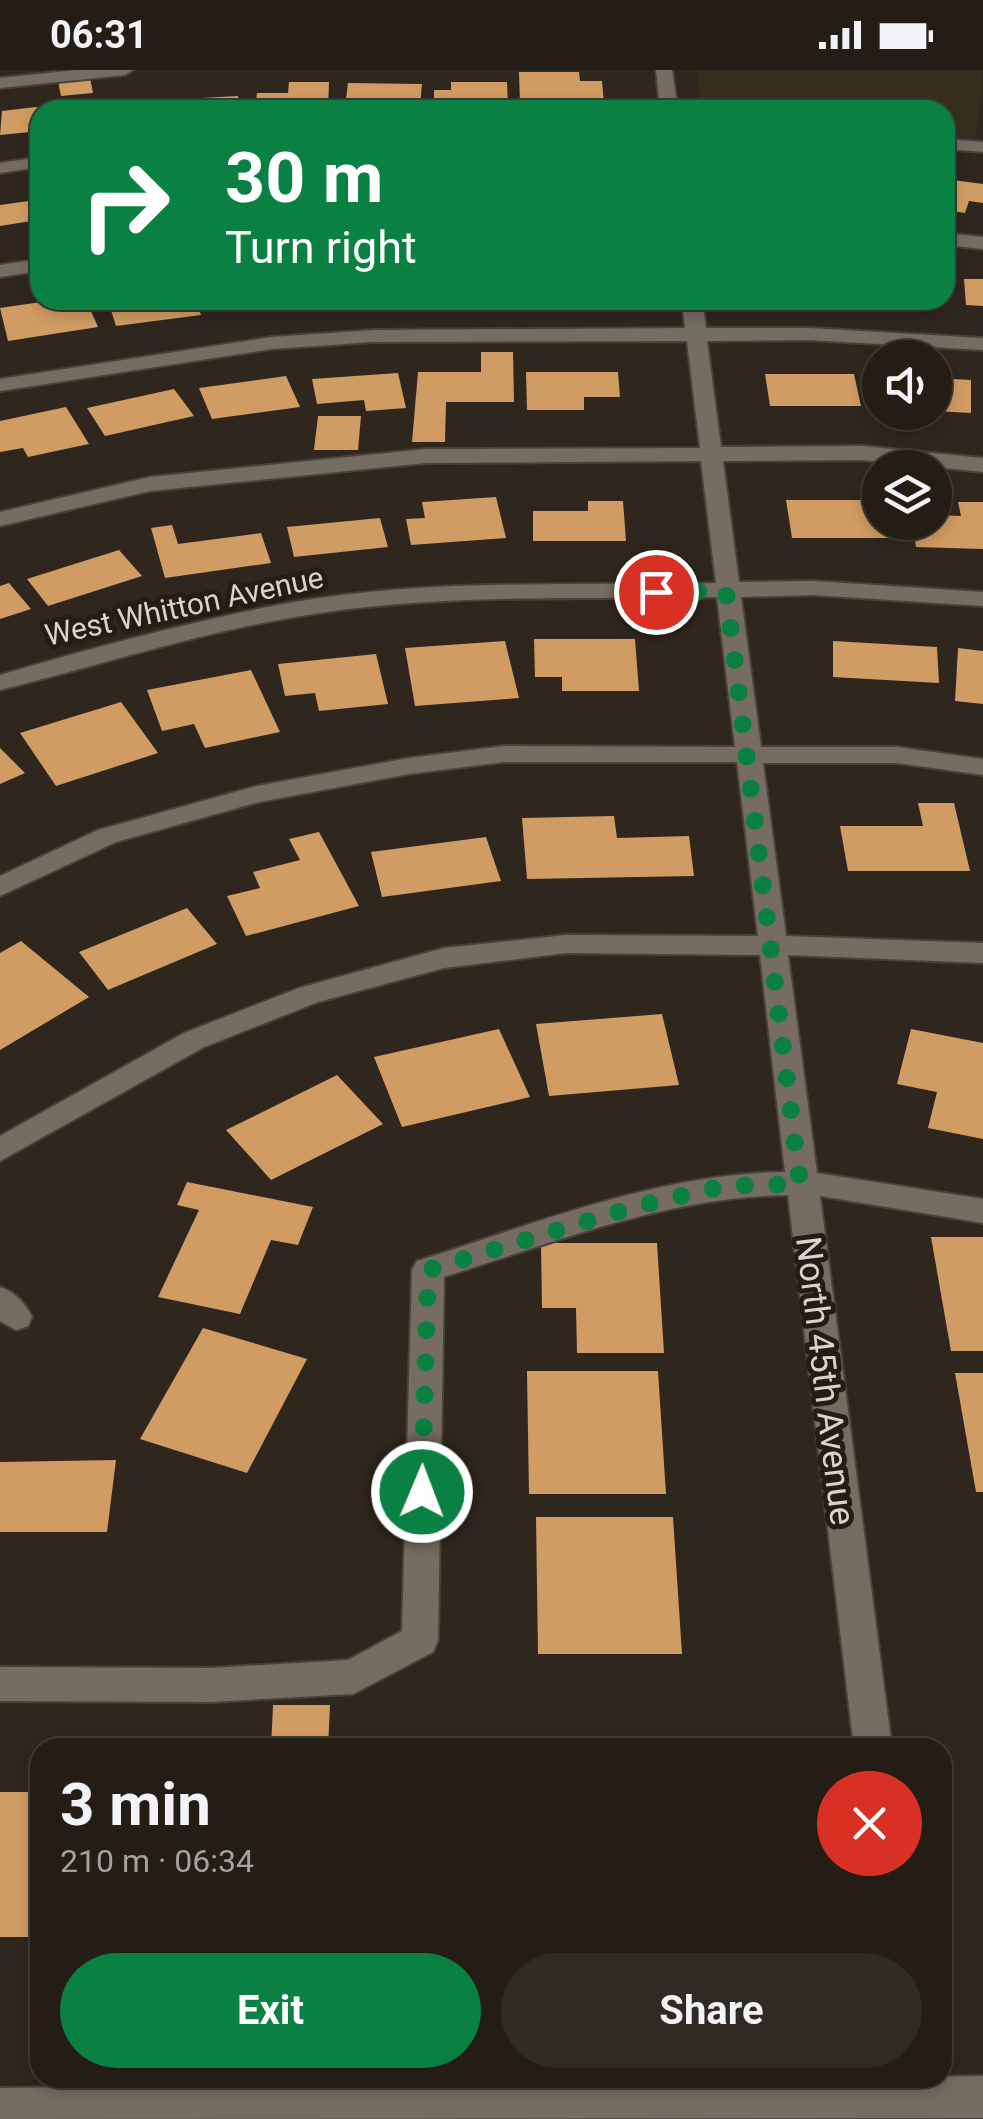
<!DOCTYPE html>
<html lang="en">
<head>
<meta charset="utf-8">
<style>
  body { margin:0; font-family:Roboto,sans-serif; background:#2f2a23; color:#f1f3f6; height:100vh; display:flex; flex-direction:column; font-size:38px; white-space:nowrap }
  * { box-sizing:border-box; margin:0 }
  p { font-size:32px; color:#a3a2a1 }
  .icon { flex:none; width:55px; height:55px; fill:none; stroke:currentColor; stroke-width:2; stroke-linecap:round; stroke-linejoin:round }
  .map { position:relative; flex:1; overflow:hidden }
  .details { position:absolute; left:30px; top:1668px; width:922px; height:350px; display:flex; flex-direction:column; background:#231d16; border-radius:30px; box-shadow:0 5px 15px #0003,0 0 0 2px #403b35 }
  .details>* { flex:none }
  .hud { position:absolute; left:30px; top:30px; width:925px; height:210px; border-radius:30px; box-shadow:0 5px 15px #0003,0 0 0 2px #403b35; background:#0b8043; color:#fff; overflow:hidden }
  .fabs { position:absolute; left:862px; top:270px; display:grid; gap:20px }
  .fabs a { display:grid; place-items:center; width:90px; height:90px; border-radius:50%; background:#231d16; box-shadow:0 5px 15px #0003,0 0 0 2px #403b35; font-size:50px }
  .pin { position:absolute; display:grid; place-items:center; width:85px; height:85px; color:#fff; margin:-42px; border:5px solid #fff; border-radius:50%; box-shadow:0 2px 10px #0007 }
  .me { position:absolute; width:110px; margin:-55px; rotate:1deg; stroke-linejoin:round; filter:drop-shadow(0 0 8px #0008) }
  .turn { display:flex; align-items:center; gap:35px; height:210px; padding:0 30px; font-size:45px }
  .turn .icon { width:130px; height:130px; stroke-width:2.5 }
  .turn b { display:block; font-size:70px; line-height:85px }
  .round { display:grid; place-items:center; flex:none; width:105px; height:105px; border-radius:52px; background:#2f2a23 }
  .headline { display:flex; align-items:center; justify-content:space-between; height:170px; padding:0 30px }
  h1 { font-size:60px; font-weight:700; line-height:75px }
  .action { display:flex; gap:20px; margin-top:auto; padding:20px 30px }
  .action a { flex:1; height:115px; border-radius:60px; background:#0b8043; color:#fff; font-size:40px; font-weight:700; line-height:115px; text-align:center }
  .action a+a { background:#2f2a23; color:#f1f3f6 }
  .status { display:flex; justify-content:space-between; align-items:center; height:70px; padding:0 50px; background:#231d16; direction:ltr }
  .status svg { height:28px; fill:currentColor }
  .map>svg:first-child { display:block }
</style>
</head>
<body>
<div class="status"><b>06:31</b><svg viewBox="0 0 49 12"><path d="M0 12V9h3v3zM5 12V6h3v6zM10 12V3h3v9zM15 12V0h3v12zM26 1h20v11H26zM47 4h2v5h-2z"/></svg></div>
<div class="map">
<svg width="983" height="2049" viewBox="0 0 983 2049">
  <rect width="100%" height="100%" fill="#2f271e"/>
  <path fill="#362f1e" d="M696,0H983L976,69L945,67V40H702Z"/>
  <path fill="#d19c63" d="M519,2H579L580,11H602L604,34H520Z
    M90,8L93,23L61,26L58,11Z
    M289,12H329L328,39L255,40L257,23H288Z
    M451,12H507L508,36H434V20H451Z
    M348,13L422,14L420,37H345Z
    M238,26L240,40H165L164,30Z
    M150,28V40H97L98,30Z
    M53,35L55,40H40V61L0,65L2,41Z
    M945,109L983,114V133L969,131L965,143L945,140Z
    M29,131L38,150L0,156V135Z
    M964,209H983V236L966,235Z
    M55,230H86L98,257L8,271L0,238Z
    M118,230H195L201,245L116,256L108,231Z
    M219,230H301V232L223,242Z
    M481,282H513L514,332H446L445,372H412L418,302H481Z
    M526,302H618L620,327H584V340H527Z
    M398,303L406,338L366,341L364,330L317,334L312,309Z
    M765,304H854L861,336H770Z
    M286,306L300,337L212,349L199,318Z
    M935,308L971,310V343L935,341Z
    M174,319L194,346L105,366L87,338Z
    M66,337L89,374L28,387L23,378L0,382V351Z
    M318,346H361L358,380H314Z
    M496,427L506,468L411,475L406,449L425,448L422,432Z
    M786,430H880V452H888L891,468H792Z
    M588,431H623L626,471H533V441H588Z
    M958,432H983V479L916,477L912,452H935V445L961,446Z
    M380,448L388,477L294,487L287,457Z
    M172,455L178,474L261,463L271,493L165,508L151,458Z
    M119,480L142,506L48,536L27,509Z
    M9,513L31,539L0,549V516Z
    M534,569H635L639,621H562V607H535Z
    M505,571L519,628L415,636L405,578Z
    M833,571L937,577L939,613L833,607Z
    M958,578L983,581V634L955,631Z
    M376,584L388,634L319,641L315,623L285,626L278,594Z
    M251,600L280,662L205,678L194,654L162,661L147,620Z
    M121,632L158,683L56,716L20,663Z
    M0,678L25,703L0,714Z
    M918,733H954L970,801H848L840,756H923Z
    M614,746L617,768L689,766L694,806L527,809L522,748Z
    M319,762L359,836L246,866L227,826L260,818L253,802L300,790L289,769Z
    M486,767L501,811L382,827L371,782Z
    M187,838L217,874L108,920L79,882Z
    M21,871L89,927L0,980V883Z
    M662,944L679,1015L549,1026L536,954Z
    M499,959L530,1027L402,1057L374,987Z
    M911,959L983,973V1069L928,1058L937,1022L897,1014Z
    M337,1005L383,1054L271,1110L226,1060Z
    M187,1112L313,1137L298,1175L271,1170L240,1244L158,1227L199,1140L177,1135Z
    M931,1167H983V1281H951Z
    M541,1173H657L664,1283H577L576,1238H542Z
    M203,1258L307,1289L247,1403L140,1369Z
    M527,1301H658L666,1424H529Z
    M955,1303H983V1422H976Z
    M116,1390L107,1462H0V1392Z
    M536,1447H673L682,1584H538Z
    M273,1635H330L328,1678H271Z
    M0,1722H40V1867H0Z"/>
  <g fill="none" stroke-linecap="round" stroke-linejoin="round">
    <defs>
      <path id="minor" d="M76,0H133L125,5L0,18V8Z
        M656,0H672L678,40H660Z
        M945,69L983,72V82L945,79Z
        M40,87V97L0,103V93Z
        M945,163L983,167V179L945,175Z
        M40,189V201L0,207V195Z
        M682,230H702L706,258H809L983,268V280L809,270L707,271L721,377L862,376L983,388V402L862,390L723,391L739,512L813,511L983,522V536L813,525L741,527L761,677H897L983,689V705L897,693H763L786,866L983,873V893L788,885L817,1103L983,1129V1153L820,1126L892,1678H854L788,1125C668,1127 557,1171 444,1207L438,1570L433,1582L353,1624L211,1632L0,1631V1597L211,1598L348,1590L402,1561L412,1200L417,1191C537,1153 657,1104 785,1102L760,885L566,883L444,898L318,932L204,977L0,1091V1066L184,963L299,918L444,878L566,865L758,866L737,692H504L409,704L259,732L116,772L0,826V806L98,760L257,716L409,688L504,676L735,677L717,527C576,530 429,522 289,548C191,565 97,596 0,620V605C95,577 192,551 289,533C428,508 575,516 716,513L701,391L426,393L150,421L0,456V442L150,407L426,379L700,378L687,271L373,272L272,279L0,321V309L272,267L373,260L685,258Z
        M0,1217C15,1222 25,1233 32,1247L28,1256L16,1260L0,1251Z
        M983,2006V2048L0,2049V2018Z"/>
    </defs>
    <use href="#minor" stroke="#49423a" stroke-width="4"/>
    <use href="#minor" fill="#776c62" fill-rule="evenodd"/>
  </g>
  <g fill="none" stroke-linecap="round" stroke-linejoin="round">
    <path stroke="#0b8043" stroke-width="18" stroke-dasharray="0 32.4" d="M422,1422L428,1200L634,1137L724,1116L800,1114L726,521L656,522"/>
  </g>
  <g text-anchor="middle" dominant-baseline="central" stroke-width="10" stroke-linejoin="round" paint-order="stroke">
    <g font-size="30" fill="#d9d3cd" stroke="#251d14">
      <text transform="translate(184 536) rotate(-12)">West Whitton Avenue</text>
    </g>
    <g font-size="35" fill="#d9d3cd" stroke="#251d14">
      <text transform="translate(825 1311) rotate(83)">North 45th Avenue</text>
    </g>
  </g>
</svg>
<div class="fabs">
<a><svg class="icon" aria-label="sound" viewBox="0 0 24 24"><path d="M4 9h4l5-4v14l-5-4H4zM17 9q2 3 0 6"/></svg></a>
<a><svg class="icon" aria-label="layers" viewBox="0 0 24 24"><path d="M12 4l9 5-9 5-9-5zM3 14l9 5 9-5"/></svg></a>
</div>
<div class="pin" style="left:656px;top:522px;background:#d93025"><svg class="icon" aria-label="arrive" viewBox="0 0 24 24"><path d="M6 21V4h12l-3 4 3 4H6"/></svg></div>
<svg class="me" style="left:422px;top:1422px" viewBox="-20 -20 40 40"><circle r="17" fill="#0b8043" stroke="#fff" stroke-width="3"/><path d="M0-11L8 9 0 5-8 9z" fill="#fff"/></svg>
<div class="hud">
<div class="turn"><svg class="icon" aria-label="right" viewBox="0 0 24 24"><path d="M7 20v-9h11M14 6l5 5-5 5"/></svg><div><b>30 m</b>Turn right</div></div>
</div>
<section class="details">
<div class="headline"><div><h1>3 min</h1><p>210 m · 06:34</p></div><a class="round" style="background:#d93025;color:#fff"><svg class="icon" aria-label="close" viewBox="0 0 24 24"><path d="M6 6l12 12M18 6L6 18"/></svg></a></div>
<div class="action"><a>Exit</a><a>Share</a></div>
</section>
</div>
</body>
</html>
